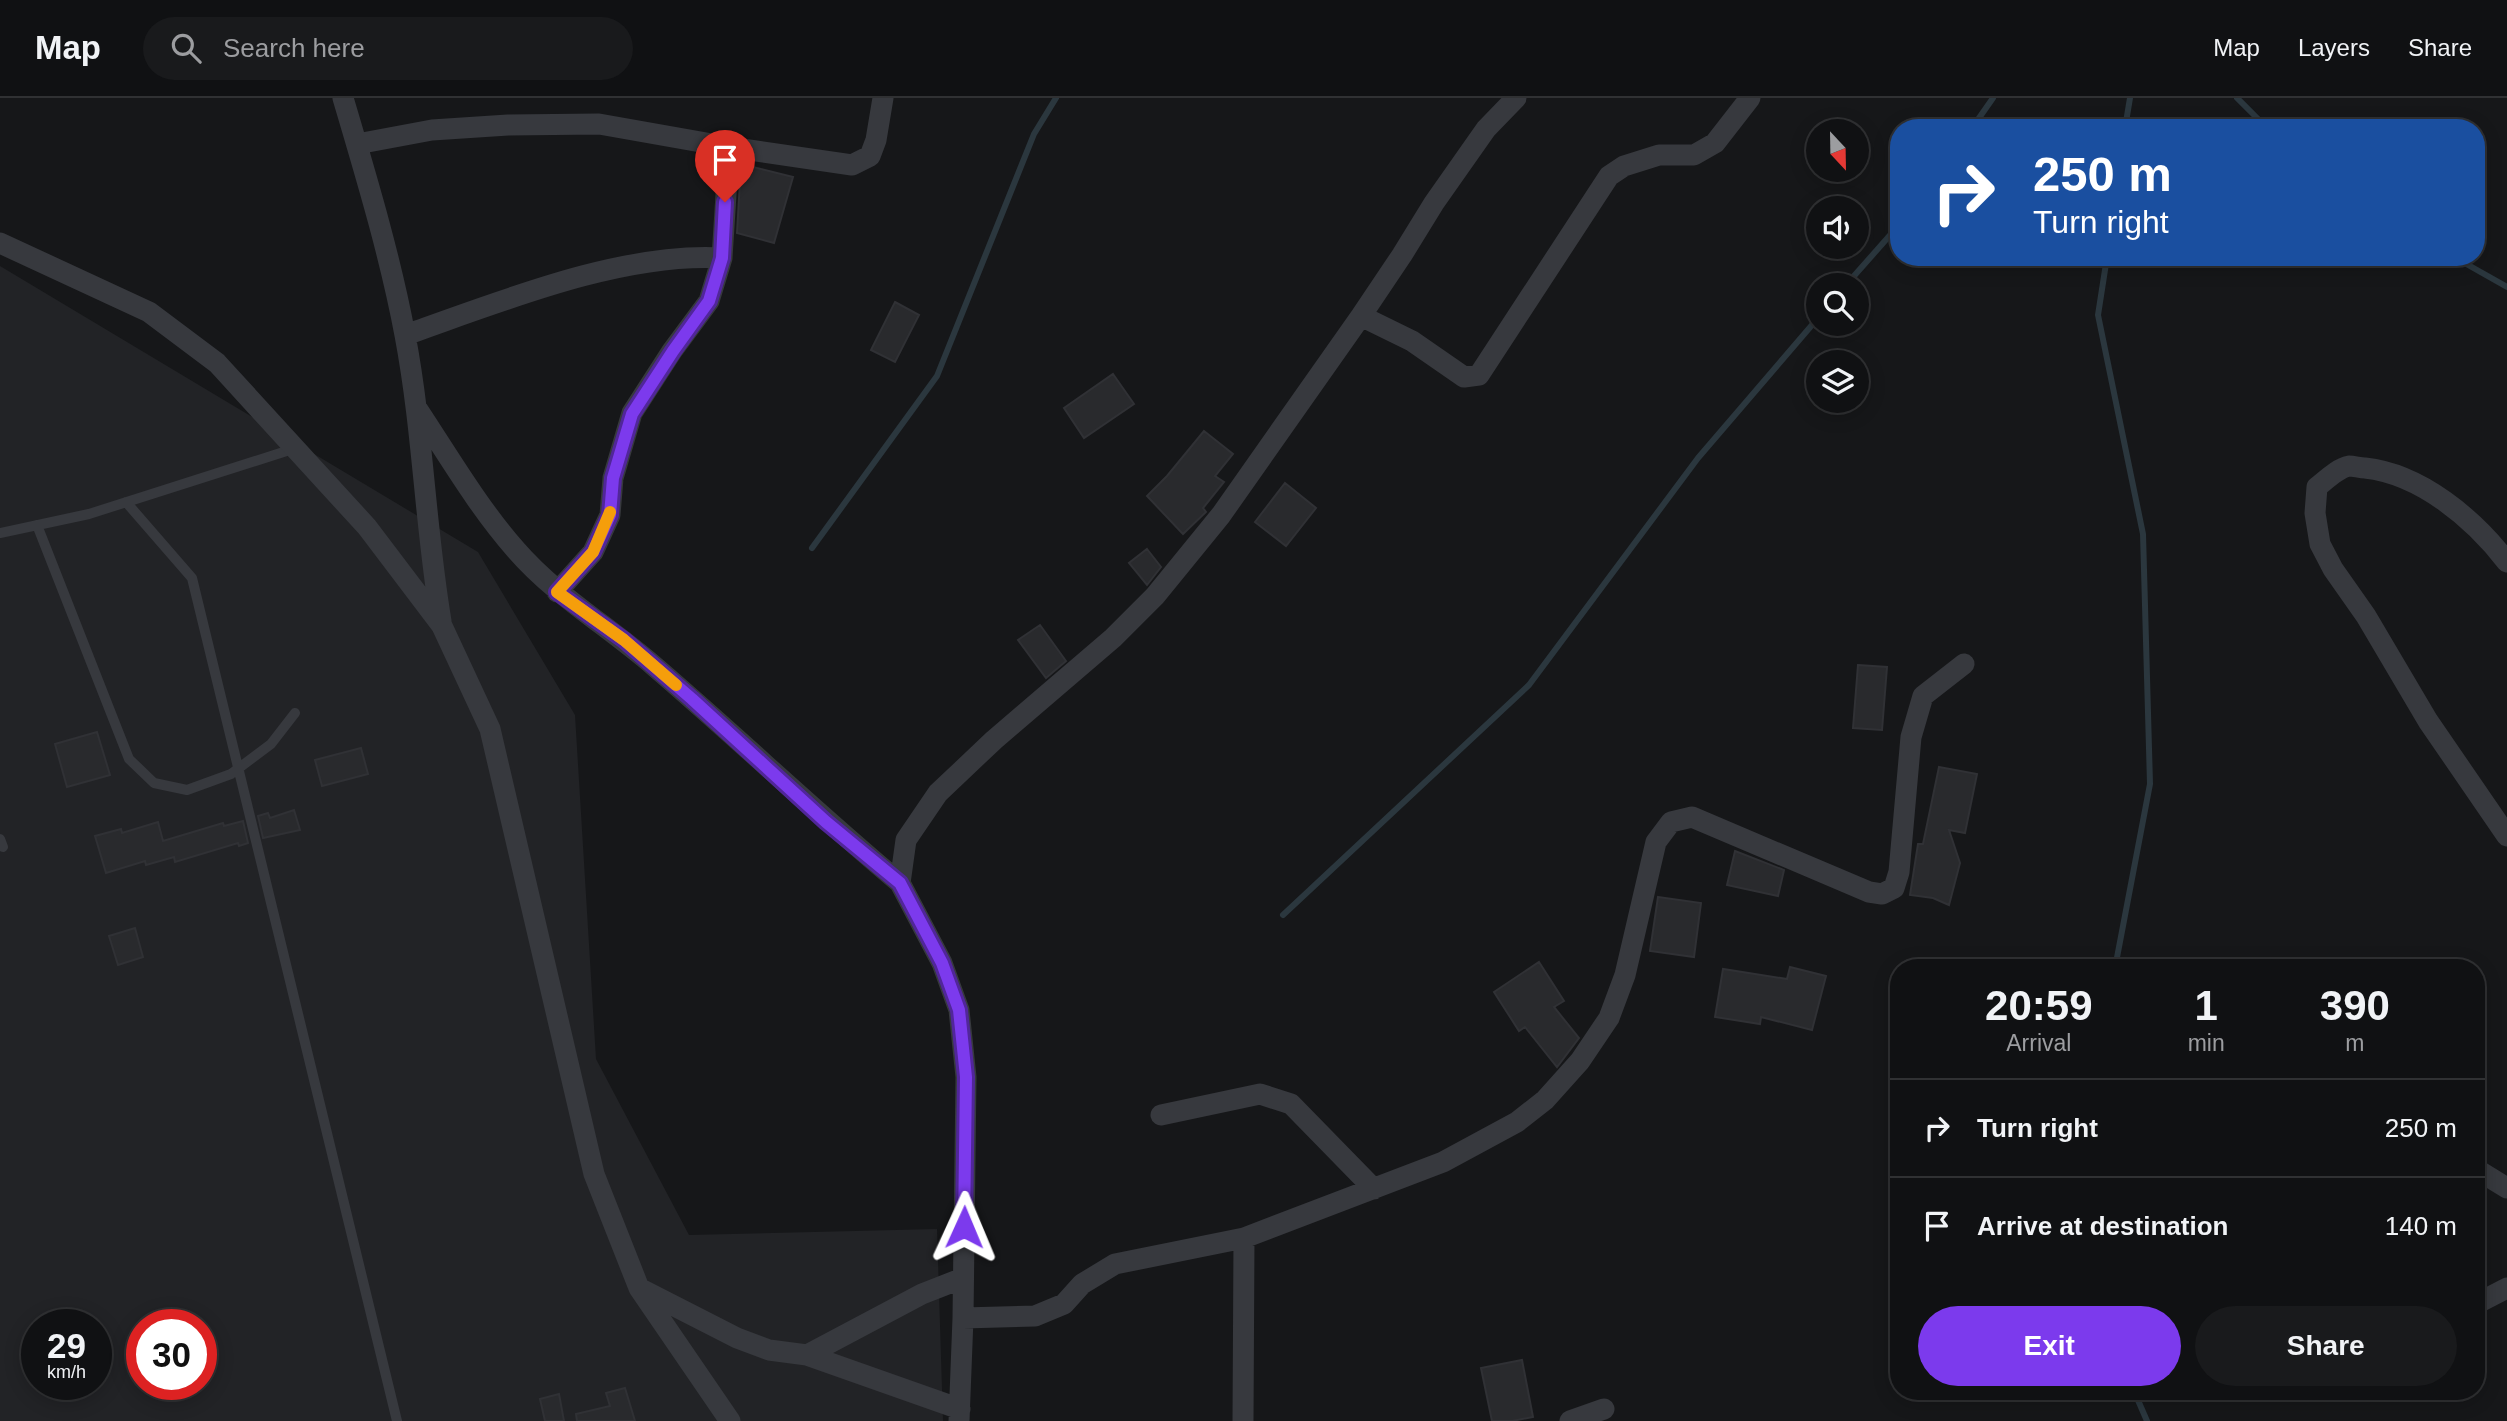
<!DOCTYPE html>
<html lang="en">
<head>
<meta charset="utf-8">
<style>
  body { margin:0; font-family:Helvetica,sans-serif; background:#191a1c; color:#f1f3f6; height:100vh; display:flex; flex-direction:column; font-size:26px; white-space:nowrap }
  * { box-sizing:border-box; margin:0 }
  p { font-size:23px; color:#9c9da0 }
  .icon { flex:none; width:38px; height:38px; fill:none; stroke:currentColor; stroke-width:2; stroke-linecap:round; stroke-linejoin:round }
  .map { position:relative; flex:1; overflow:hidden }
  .panel { position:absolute; left:1890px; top:861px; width:595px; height:441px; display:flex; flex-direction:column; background:#101113; border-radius:28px; box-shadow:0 4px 18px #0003,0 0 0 2px #303133 }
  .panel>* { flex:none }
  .hud { position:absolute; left:1890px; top:21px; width:595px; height:147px; border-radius:28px; box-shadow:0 4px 18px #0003,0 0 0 2px #303133; background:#1a4fa0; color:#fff; overflow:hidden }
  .needle { width:46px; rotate:158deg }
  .fabs { position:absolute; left:1806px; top:21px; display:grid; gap:14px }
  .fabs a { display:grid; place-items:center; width:63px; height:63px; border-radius:50%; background:#101113; box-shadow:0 4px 18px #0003,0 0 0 2px #303133; font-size:35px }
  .speed { position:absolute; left:21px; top:1211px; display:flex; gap:14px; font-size:35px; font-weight:700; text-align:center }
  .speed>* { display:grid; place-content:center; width:91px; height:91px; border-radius:50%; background:#101113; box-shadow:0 4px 18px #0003,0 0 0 2px #303133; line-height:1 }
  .speed small { font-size:18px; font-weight:400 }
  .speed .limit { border:10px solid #d22; background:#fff; color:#111 }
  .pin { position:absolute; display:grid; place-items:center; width:60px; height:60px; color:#fff; margin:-72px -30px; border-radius:50% 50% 50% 0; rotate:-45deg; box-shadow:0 0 7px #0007 }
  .pin .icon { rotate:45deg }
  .me { position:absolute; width:77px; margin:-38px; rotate:1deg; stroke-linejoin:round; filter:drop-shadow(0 0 5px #0008) }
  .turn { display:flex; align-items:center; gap:24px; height:147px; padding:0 28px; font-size:32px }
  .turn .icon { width:91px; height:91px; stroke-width:2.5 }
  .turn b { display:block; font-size:49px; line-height:60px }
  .eta { display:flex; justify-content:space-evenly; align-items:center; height:119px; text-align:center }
  .eta b { font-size:42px; font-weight:700; line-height:49px }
  .cta { display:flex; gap:14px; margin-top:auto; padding:14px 28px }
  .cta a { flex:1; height:80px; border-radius:42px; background:#7c3aed; color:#fff; font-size:28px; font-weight:700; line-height:80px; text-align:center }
  .cta a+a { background:#191a1c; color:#f1f3f6 }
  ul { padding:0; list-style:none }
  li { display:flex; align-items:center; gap:21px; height:98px; padding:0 28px; border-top:2px solid #303133 }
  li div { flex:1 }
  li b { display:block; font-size:26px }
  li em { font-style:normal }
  header { display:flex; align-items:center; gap:42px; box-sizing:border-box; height:98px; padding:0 35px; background:#101113; border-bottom:2px solid #303133 }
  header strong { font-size:33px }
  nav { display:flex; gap:38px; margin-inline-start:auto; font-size:24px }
  .search { width:490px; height:63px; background:#191a1c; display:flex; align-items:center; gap:18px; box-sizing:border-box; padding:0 24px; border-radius:38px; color:#9c9da0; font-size:26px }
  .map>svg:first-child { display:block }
</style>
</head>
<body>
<header>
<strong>Map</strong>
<div class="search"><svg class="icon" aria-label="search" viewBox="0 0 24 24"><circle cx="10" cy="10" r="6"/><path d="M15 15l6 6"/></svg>Search here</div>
<nav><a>Map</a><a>Layers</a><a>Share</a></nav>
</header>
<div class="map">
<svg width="2507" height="1323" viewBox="0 0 2507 1323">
  <rect width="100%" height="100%" fill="#161719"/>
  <path fill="#222326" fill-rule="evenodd" d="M0,168L478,454L575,617L596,961L689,1137L937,1131L943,1323H0ZM37,1227H96V1286H37ZM142,1227H201V1286H142Z"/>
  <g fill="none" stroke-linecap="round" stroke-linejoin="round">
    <path stroke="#2b373e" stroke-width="6" d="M2237,0L2267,30
      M1972,30L1993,0
      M2125,30L2130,0
      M2107,159L2098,217L2143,436L2150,686L2115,870
      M2454,159L2507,189
      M1846,187L1899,127
      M812,450L937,278L1034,36L1056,0
      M1283,817L1529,587L1698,360L1818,220
      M2134,1293L2147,1323"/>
  </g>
  <path fill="#292a2d" stroke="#303135" stroke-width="2" d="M741,66L793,79L774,145L737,135Z
    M895,204L919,217L895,264L871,252Z
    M1113,276L1134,306L1084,340L1064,310Z
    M1204,333L1233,356L1215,378L1224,384L1203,410L1206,414L1183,436L1147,398L1167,378Z
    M1285,385L1316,410L1286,448L1255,424Z
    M1147,451L1161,469L1147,487L1129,465Z
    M1040,527L1066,563L1046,580L1018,542Z
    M1858,567L1887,569L1882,632L1853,630Z
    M97,634L110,677L67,689L55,646Z
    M361,650L368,676L322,688L315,662Z
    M1939,669L1977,676L1965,735L1949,732L1960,765L1949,807L1933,800L1910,797L1918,746H1923Z
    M294,712L300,732L263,740L258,718L268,715L270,720Z
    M243,723L248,745L239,748L238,745L175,764L174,759L146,767L145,763L106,775L95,738L121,731L122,735L158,724L163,743L223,725L224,728Z
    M1735,753L1784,772L1778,798L1727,787Z
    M1658,799L1701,805L1694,859L1650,853Z
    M135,830L143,859L118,867L109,838Z
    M1539,864L1564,903L1554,909L1579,940L1557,969L1525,929L1519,933L1494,894Z
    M1790,869L1826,878L1812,932L1761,919L1760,926L1715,919L1723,871L1787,881Z
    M1522,1262L1533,1319L1512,1323H1492L1481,1270Z
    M625,1290L635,1323H577L576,1316L610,1308L606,1295Z
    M559,1296L564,1323H545L540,1301Z"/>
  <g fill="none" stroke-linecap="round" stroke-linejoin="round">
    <path stroke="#37393e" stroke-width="10" d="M126,404L192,480L397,1323
      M37,427L129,661L154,685L187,692L231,676L271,646L295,615
      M0,435L89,416L296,350
      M0,741L3,749"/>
    <path stroke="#37393e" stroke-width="21" d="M343,0C366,78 390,157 405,237C423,332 425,428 441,523
      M357,46L432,32L508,27L599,26L729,49L852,67L870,58L876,42L883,0
      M0,145L149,214L217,265L367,429L442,528L490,631L594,1076L639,1190L730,1323
      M1361,218L1412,243L1464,279L1479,277L1609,78L1624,68L1659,57H1694L1715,45L1750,0
      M405,237C500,204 621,154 722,160
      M416,309C448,357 478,409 516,452C556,498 608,528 654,568C737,639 816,715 900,785
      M2507,464C2474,421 2421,376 2365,370C2360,370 2354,368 2349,368C2338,370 2326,382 2317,389L2315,415L2320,446L2333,471L2366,518L2428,623L2507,738
      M557,494L593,454L610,417L613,380L632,315L672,253L709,203L722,160L729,49
      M1161,1017L1260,996L1291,1006L1374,1091
      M2476,1071L2507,1090
      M641,1191L737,1240L769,1252L807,1257L960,1311
      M2476,1206L2507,1190
      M963,1220L1035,1218L1064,1206L1082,1186L1115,1166L1244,1140L1443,1064L1517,1024L1545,1002L1580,963L1609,920L1625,877L1656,744L1671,724L1692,719L1869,794L1882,796L1894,790L1899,774L1911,639L1923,598L1964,566
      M807,1257L922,1196L963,1180
      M959,1323L963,1220L966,979L959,912L942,865L900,785L906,742L938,695L994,642L1113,540L1155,498L1221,417L1361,218L1402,157L1434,105L1486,31L1516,0
      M1243,1323L1244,1140
      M1570,1323L1604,1311"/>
  </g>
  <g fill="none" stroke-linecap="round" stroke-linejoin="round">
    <defs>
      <path id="route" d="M725,104L722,160L709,203L673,253L632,316L613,380L610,417L593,454L557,494L624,542L692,601L826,724L900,785L942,865L959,912L966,979L964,1129"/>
    </defs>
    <use href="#route" stroke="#51269a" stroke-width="18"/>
    <use href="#route" stroke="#7c3aed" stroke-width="12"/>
    <path stroke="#f59e0b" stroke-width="12" d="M610,414L593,454L557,494L624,542L676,587"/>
  </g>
</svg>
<div class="fabs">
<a><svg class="needle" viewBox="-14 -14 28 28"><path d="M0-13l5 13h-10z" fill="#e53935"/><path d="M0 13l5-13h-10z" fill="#9c9da0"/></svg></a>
<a><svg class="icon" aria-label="sound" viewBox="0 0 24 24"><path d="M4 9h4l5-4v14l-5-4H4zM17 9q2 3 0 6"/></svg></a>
<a><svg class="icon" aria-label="search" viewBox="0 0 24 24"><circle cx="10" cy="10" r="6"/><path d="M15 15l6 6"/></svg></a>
<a><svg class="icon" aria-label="layers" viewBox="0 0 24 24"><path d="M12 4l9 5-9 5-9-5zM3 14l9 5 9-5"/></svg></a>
</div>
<div class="speed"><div>29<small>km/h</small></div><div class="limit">30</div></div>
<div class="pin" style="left:725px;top:104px;background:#d93025"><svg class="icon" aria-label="arrive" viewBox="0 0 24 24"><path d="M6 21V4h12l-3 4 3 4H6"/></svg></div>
<svg class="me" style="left:964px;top:1129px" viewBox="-20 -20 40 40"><path d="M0-17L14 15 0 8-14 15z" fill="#7c3aed" stroke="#fff" stroke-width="4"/></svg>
<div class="hud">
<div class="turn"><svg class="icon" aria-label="right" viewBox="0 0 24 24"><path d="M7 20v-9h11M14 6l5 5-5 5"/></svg><div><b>250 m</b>Turn right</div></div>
</div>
<section class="panel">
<div class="eta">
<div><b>20:59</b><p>Arrival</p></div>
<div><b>1</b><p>min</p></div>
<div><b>390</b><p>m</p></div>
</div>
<ul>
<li><svg class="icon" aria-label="right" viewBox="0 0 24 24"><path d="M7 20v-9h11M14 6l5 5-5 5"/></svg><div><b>Turn right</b></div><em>250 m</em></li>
<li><svg class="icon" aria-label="arrive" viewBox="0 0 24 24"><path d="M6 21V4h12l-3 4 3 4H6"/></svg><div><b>Arrive at destination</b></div><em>140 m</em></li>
</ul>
<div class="cta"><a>Exit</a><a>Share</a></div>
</section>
</div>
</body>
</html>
